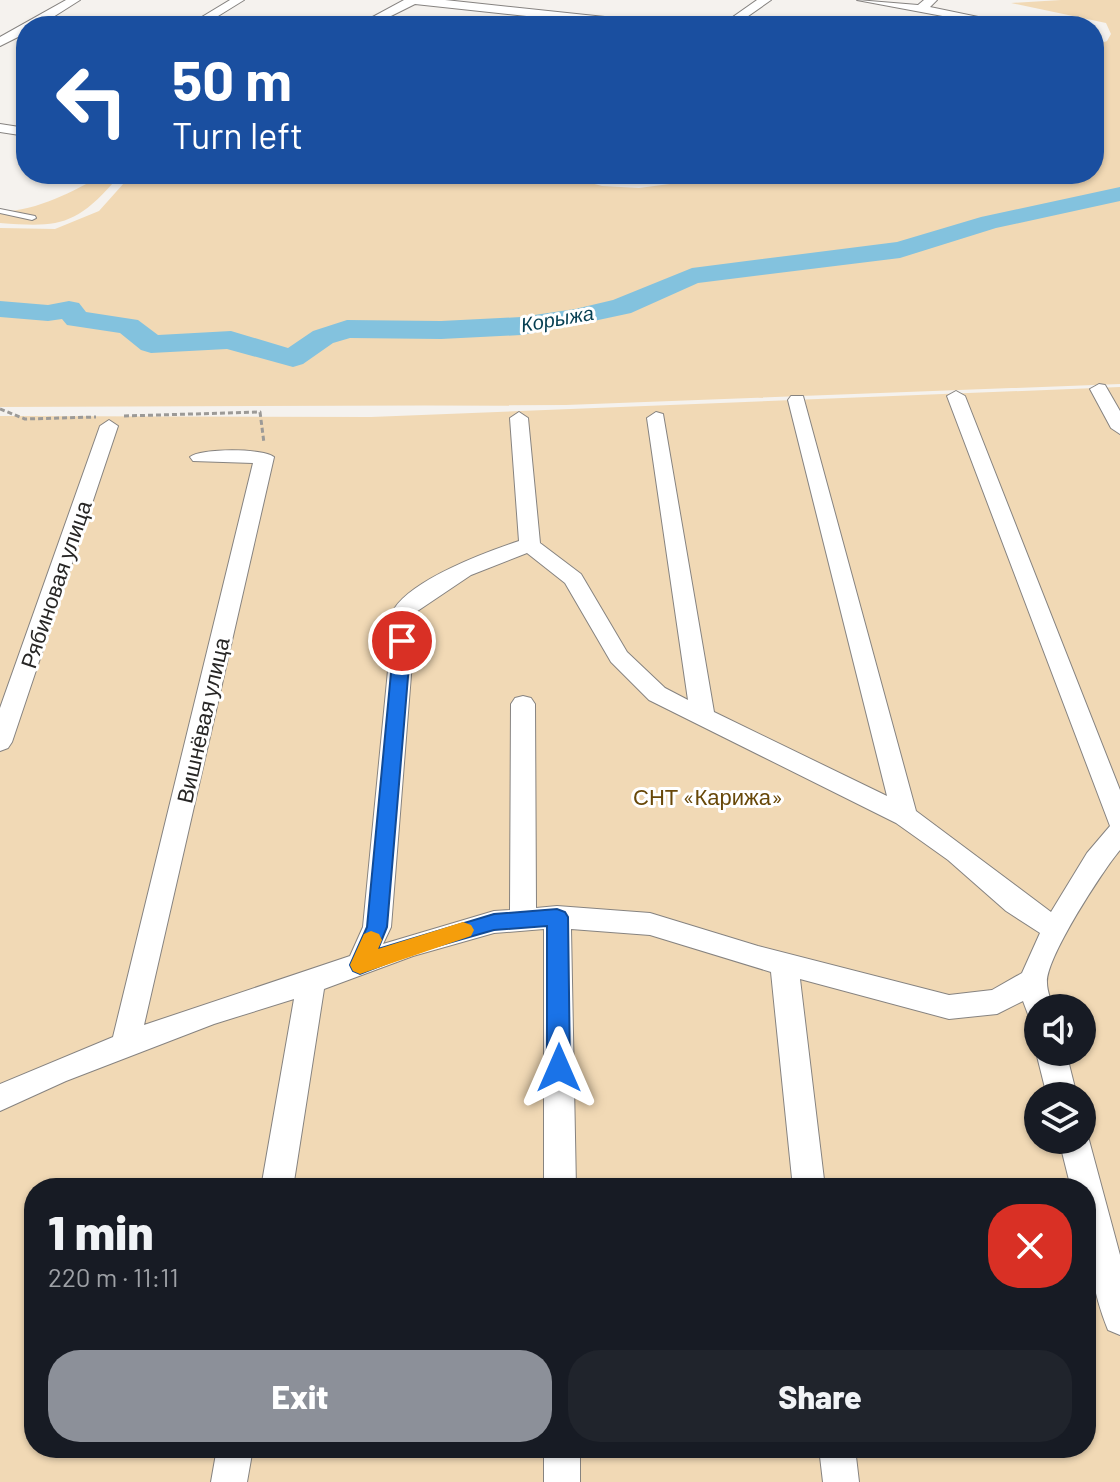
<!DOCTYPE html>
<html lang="en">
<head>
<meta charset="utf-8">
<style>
  body { margin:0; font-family:Barlow,sans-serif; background:#20242c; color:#f1f3f6; height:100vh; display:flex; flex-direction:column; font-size:30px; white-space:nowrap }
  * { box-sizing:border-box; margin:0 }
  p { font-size:26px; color:#9ea1a6 }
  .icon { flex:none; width:44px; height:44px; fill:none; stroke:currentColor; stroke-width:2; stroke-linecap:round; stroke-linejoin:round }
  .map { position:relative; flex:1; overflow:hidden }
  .sheet { position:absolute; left:24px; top:1178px; width:1072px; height:280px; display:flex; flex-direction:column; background:#171b24; border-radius:32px; box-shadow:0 2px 6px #0004 }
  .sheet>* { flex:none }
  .top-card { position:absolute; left:16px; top:16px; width:1088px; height:168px; border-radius:32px; box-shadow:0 2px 6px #0004; background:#1a4fa0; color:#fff; overflow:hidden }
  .controls { position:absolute; left:1024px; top:994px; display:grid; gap:16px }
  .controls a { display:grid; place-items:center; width:72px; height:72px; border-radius:50%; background:#171b24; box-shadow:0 2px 6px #0004; font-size:40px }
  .pin { position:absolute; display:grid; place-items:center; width:68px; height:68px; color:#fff; margin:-34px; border:4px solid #fff; border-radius:50%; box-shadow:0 2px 8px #0007 }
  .me { position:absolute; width:88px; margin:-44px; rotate:0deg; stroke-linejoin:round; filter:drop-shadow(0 0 6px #0008) }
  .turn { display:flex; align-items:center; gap:28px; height:168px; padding:0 24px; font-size:36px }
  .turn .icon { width:104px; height:104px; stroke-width:2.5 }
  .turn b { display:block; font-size:56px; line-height:68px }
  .round { display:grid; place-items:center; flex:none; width:84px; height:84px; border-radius:32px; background:#20242c }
  .summary { display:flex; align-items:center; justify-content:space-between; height:136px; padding:0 24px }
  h1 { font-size:48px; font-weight:800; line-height:60px }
  .button { display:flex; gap:16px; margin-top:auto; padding:16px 24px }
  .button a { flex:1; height:92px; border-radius:32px; background:#8c9099; color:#fff; font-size:32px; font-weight:800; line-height:92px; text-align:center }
  .button a+a { background:#20242c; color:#f1f3f6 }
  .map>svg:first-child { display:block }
</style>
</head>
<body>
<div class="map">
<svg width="1120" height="1482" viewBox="0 0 1120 1482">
  <rect width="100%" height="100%" fill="#f5f2ee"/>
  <path fill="#f1d9b5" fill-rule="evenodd" d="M1061,0H1120V384L566,405L0,407V228L55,229L99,211L124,183V174H557L602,186L639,188L746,174H1094V46L1107,41L1111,34L1106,23L1011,3Z
    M105,174L113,183C74,227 56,227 0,223V212C40,210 71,192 105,174Z
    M1120,387V1482H0V416L371,417ZM1038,1008H1082V1052H1038ZM1038,1096H1082V1140H1038ZM34,1188H1086V1448H34Z"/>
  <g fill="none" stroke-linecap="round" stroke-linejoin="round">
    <path fill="#83c2de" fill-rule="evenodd" d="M1120,187V201L996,228L900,258L698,283L631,313L575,325L521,335L441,339L350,338L333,343L303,364L293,367L227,349L151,353L141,350L120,333L67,325L62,319L48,321L0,317V301L48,305L69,301L79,303L86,312L138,320L158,335L231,331L288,348L313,331L347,320L441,321L521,317L575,309L613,300L692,268L897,242L981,217Z"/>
    <defs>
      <path id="lane" d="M0,209L35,216L36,218L32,220L0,213Z"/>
      <path id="street" d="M66,0H80L39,26H26V33L0,46V37Z
        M230,0H244L202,26H187Z
        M404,0H445L652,22L658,26H619L415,4L371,26H356Z
        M757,0H771L734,26H720Z
        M857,0L918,5L924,0H937L930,7L1022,26H996Z
        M0,124L26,128V136L0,132Z
        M1099,384L1105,385L1120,411V434L1111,428L1090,389Z
        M956,391L965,396L1120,790V850C1103,870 1045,959 1047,983C1047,991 1051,1000 1053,1008H1038V1020L1029,1017L1023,1001L997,1014L949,1019L800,979L825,1188H793L771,972L650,935L571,929L576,1188H544V929L494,933L413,956L324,989L293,1188H261L294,999L214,1024L66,1081L0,1111V1084L113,1037L253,463L193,461L190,457C200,448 264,448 274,457L144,1025L350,956L363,927L394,609C413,579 486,552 519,541L510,418L519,412L528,418L540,543L581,574L627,652L665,688L688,700L647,418L656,412L663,414L714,712L887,796L788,400L791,396H803L916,811L1051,912L1087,853L1110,826L947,396ZM527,553L565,583L611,662L649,700L896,823L948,860L1006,911L1040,933L1022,973L992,990L949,995L758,946L650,913L557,906L536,908L535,704L531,698L523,696L515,698L511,704L510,910L494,911L383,944L391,927L416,612L471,575Z
        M109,420L118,426L12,742L8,748L0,751V708L100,426Z
        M1038,1049V1052H1066L1077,1096H1047L1036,1052Z
        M1082,1129L1089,1140L1120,1255V1335L1108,1330C1089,1284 1086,1237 1086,1188H1071L1059,1140H1082Z
        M217,1448H253L247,1482H211Z
        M544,1448H580V1482H544Z
        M819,1448H855L859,1482H823Z"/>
    </defs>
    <use href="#lane" stroke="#868380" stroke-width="2"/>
    <use href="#street" stroke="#868380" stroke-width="2"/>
    <path stroke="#9c9a97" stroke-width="3" stroke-dasharray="5 3" stroke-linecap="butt" d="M0,409L25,419L96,417
      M124,416L260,412L264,443"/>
    <use href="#lane" fill="#fff" fill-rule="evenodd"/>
    <use href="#street" fill="#fff" fill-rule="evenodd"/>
  </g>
  <path fill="#1a73e8" stroke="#114b97" stroke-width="2" d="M402,635L411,641L387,927L378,949L494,914L557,909L565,912L568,917L570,1068L566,1075L559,1077L551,1075L547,1068V926L494,930L413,953L360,974L353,971L350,965L367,927L394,641Z"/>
  <path fill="#f59e0b" d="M463,922L471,925L474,930L471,936L360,974L353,971L350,965L364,934L371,931L379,934L382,940L378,949Z"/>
  <g text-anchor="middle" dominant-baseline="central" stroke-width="6" stroke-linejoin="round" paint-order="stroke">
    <g font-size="20" font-style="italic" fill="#063f52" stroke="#fff">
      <text transform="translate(557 318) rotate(-10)">Корыжа</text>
    </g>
    <g font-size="22" fill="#272625" stroke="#fff">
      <text transform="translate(55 584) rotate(-71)">Рябиновая улица</text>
      <text transform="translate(202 720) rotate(-77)">Вишнёвая улица</text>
    </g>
    <g font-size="22" fill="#684809" stroke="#fff">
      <text x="708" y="796">СНТ «Карижа»</text>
    </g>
  </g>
</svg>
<div class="controls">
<a><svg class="icon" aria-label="sound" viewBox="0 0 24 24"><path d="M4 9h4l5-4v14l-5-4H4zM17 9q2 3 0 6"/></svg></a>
<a><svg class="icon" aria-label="layers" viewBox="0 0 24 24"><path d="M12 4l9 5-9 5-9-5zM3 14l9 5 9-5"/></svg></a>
</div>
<div class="pin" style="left:402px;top:641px;background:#d93025"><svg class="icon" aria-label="arrive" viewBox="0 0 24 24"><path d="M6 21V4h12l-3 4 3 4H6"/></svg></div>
<svg class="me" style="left:559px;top:1068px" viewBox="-20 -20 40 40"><path d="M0-17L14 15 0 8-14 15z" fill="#1a73e8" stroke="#fff" stroke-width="4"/></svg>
<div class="top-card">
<div class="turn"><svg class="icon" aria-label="left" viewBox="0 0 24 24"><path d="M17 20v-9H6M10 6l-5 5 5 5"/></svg><div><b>50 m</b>Turn left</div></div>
</div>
<section class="sheet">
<div class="summary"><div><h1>1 min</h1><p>220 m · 11:11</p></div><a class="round" style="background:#d93025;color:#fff"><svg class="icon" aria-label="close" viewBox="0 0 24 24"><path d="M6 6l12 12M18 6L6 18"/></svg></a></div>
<div class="button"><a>Exit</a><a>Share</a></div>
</section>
</div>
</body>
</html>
